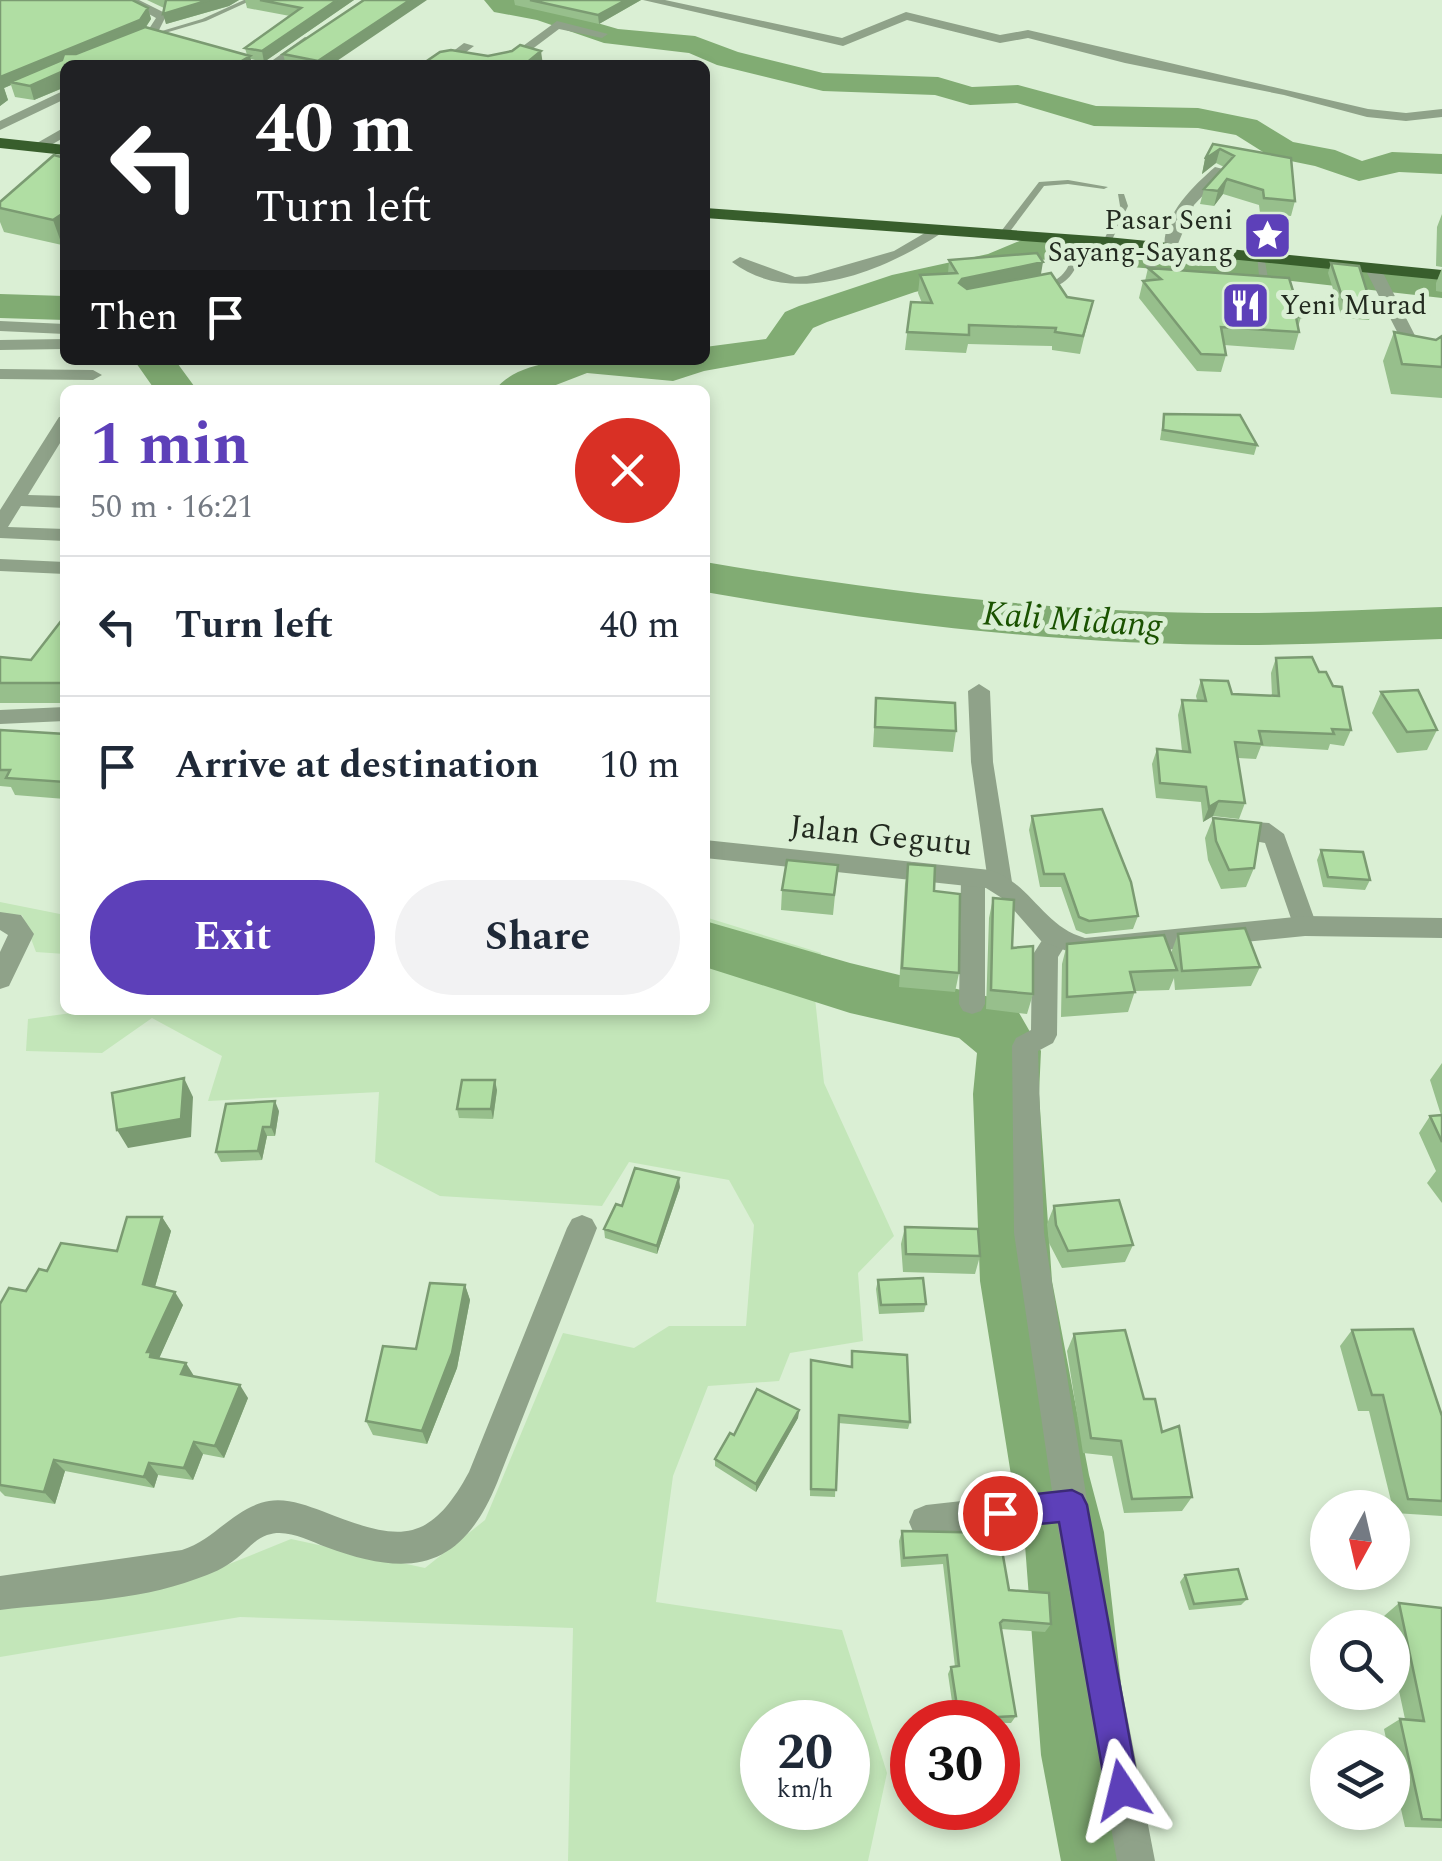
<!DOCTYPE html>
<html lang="en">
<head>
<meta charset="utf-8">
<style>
  body { margin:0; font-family:Spectral,serif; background:#f2f2f3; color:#1f2937; height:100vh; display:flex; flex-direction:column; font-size:38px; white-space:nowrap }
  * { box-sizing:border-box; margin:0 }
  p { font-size:32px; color:#747a83 }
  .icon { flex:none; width:55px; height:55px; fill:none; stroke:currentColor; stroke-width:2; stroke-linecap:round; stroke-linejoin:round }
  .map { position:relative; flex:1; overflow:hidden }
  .details { position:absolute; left:60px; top:385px; width:650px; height:630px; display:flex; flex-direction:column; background:#fff; border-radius:15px; box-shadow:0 5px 15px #0003 }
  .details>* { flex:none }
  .guide { position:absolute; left:60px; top:60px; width:650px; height:305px; border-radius:15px; box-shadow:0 5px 15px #0003; background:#202124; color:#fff; overflow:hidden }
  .needle { width:65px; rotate:188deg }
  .fabs { position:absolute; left:1310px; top:1490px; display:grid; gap:20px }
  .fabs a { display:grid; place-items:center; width:100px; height:100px; border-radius:50%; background:#fff; box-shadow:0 5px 15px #0003; font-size:50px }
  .speed { position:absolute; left:740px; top:1700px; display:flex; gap:20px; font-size:50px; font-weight:700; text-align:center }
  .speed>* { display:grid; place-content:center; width:130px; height:130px; border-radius:50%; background:#fff; box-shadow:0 5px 15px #0003; line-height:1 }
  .speed small { font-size:25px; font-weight:400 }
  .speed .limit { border:15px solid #d22; background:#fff; color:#111 }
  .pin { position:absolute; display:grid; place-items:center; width:85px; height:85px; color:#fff; margin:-42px; border:5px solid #fff; border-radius:50%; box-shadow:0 2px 10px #0007 }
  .me { position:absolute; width:110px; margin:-55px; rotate:350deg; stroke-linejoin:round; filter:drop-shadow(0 0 8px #0008) }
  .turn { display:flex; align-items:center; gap:35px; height:210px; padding:0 30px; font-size:45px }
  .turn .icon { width:130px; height:130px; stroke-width:2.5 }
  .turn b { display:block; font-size:70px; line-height:85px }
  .then { display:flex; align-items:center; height:95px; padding:0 30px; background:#0003; gap:20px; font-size:38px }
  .round { display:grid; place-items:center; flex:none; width:105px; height:105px; border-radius:52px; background:#f2f2f3 }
  .summary { display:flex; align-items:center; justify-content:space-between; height:170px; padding:0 30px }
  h1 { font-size:60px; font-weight:700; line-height:75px; color:#5d40b9 }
  .button { display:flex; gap:20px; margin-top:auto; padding:20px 30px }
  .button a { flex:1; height:115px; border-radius:60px; background:#5d40b9; color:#fff; font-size:40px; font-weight:700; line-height:115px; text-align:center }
  .button a+a { background:#f2f2f3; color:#1f2937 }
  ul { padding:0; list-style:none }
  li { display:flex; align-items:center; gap:30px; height:140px; padding:0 30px; border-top:2px solid #e0e1e3 }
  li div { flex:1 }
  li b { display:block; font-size:38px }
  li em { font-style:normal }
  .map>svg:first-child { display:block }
</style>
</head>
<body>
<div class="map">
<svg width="1442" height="1861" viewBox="0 0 1442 1861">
  <rect width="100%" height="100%" fill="#daefd4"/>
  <path fill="#c3e6b9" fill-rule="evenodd" d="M0,902L65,915V954L36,952L22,915L0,914Z
    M705,917L821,953L815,998L824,1083L894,1236L858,1273L863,1341L790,1353L779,1381L708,1386L673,1476L656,1602L842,1630L887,1773L868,1861H568L573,1628L240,1617L0,1657V1608L202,1575L291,1539L425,1568L485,1520L563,1333L634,1348L669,1326H746L754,1225L729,1180L629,1162L602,1206L440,1196L375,1162L379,1092L208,1101L222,1056L152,1018L102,1053L26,1051L28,1019L93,1010H705ZM762,1722H848V1808H762Z"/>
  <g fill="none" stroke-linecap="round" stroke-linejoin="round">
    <path fill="#81ac73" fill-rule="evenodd" d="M484,0H518L618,29L695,36L738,52L823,73L938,77L972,87L1018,85L1096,106L1198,108L1257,120L1293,142L1335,150L1362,161L1392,152L1442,154V174L1399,172L1359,181L1315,166L1271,157L1236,135L1198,128L1094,126L1017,103L970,105L935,95L823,91L717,65L689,53L604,43L537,20L494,12Z
      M1029,237L1274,257L1442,276V298L1274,279L1035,259L1012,271L915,292L827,322L813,328L794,355L704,371L673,381L587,373L543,390H495C527,345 652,360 705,360V347L766,339L785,312L799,306L892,275L988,254Z
      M0,294L65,296V320L0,318Z
      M134,360H175L197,390H155Z
      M705,562C882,592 1063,614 1244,613C1310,613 1376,609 1442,607V639C1376,641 1310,645 1244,645C1063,645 882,623 705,592Z
      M705,921L850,963L998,999L1018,1011L1041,1051L1039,1094L1052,1281L1089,1475L1104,1532L1129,1755L1153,1861H1061L1041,1755L1024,1532L1011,1475L980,1281L973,1094L977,1053L959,1038L850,1013L705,967Z"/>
    <path fill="#8fa289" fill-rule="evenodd" d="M244,0H252L206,21L148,38L145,36L202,19Z
      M1068,180L1108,187L1104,189L1068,184L1044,186L1005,238H999V234L1039,182Z
      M1118,194H1124L1128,206L1111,242L1104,244L1103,242L1120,206Z
      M1076,239L1083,241C1079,268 1070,287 1041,290V286C1069,278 1070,264 1076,239Z
      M1149,243L1153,246L1154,266L1170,271V275H1164L1146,267L1145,246Z
      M1257,254L1264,256L1268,278L1264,281L1245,282V278L1259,276Z"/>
    <path fill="#8fa289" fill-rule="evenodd" d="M124,0H139L167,14L155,38L145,35L156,18Z
      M643,0H665L842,38L906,12L1000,35L1028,30L1368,109L1406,113L1442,109V117L1406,121L1367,117L1284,95L1125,63L1028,38L1000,43L907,20L843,46Z
      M557,21L608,34L602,38L559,29L511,65H497Z
      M305,37L315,40L280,65H266Z
      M464,43L474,46L449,65H435Z
      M65,90V99L0,130V121Z
      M65,127V137L42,150L30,147Z
      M1215,167L1227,170L1194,205L1175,251H1165C1160,218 1192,187 1215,167Z
      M935,227L942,231L940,234C883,271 793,309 732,262L740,257L795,277L807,276L894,251Z
      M1367,264L1380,267L1428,361L1426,365L1412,361L1364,267Z
      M0,321L65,324V334L0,331Z
      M65,339V349L0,350V340Z
      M0,369L93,370L102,375L93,380L0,379Z
      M65,416V435L28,495L65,496V508L21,506L8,527L65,529V541L0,538V510L59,417Z
      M0,559L65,562V574L0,571Z
      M979,684L990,691L993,762L1012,882L1009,888H991L988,882L971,762L968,691Z
      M1225,820L1269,823L1284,834L1317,926L1314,933H1296L1265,843L1217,834L1213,828Z
      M973,869L985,878V1004L981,1011L972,1014L963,1011L959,1004L961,878Z
      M0,912L21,915L34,934L9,986L0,989V952L8,935L0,930Z
      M1055,931L1064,934L1068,941L1058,957L1057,1035L1053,1043L1038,1051L1044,1233L1094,1544L1155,1861H1117L1057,1523L926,1539L914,1534L909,1522L914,1510L926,1505L1052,1491L1014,1233L1012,1046L1016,1038L1031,1030L1032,956L1046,934Z
      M582,1215L592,1219L597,1228L497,1483C461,1571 409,1578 326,1547C308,1540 286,1528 267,1535C255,1539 246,1551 237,1558C225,1568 211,1574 196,1579C135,1602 64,1602 0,1610V1576L182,1550C215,1540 234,1507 269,1501C287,1498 305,1505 322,1511C396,1540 428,1548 469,1472L567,1228L572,1219Z"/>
    <path fill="#8fa289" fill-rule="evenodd" d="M65,707V721L0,724V710Z
      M705,840L990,870C1031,883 1043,927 1085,938L1305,916L1442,918V938L1305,936L1085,958L1041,941L1005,900L986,888L705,858Z"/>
    <path fill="#385e2c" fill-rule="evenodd" d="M0,138L65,145V155L0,148Z
      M705,208L1107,237L1442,270V280L1107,247L705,218Z"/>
  </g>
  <path fill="#97bf8c" d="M0,0L148,8L151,19L146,27L247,55L245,48L290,16L247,8L245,0H354L264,62L251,59L252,65H65V93L63,88L34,100L15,97L11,85L4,88L8,100L0,106Z
    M147,0H239L229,6L166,24L164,8Z
    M364,0L331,65H286L283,54Z
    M514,0H641L599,24L515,5Z
    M1213,144L1291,158L1295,201L1291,216L1260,213L1259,205L1223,194L1214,206L1200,204L1204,189L1224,167L1216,163L1202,174L1205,159Z
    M65,158V242L62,245L4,232L0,222V202Z
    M1442,214V267L1436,266L1437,227Z
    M949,260L1041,275L1067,297L1093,301L1080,354L1052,350V346L968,344L966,353L905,350L911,302L922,303L918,293L920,275L948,274Z
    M1331,263L1373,311L1369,320L1342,318L1328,273Z
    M1148,268L1301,317L1298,327L1299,332L1294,350L1224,345L1226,355L1221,372L1197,371L1139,298L1143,281H1145Z
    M1442,268V292L1436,291V283Z
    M1394,332L1436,340L1442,336V398L1391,394L1383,361Z
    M1164,414L1257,445L1254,455L1160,440Z
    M65,616V703H0V657L31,660Z
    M1276,658L1319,672L1351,730L1344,746L1330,744L1328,750L1261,746L1256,759L1238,758L1245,803L1239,819L1213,816L1203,822L1201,802L1156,798L1152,764L1157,749L1182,751L1178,715L1182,700H1197L1196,696L1201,680L1232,694L1272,696L1271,673Z
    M1381,692L1437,730L1427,750L1397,753L1372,713Z
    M876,698L956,731L953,752L873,747Z
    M0,730L65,734V799L15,795L11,787L0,786Z
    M1032,816L1138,916L1133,929L1086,934L1076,930L1061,887H1040L1029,830Z
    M1213,818L1254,868L1246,887L1221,889L1208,860L1205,838Z
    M1321,850L1370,880L1365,890L1323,887L1317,860Z
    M908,864L934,891L959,973L955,992L899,987L905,884Z
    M838,865L833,915L781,910L782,890Z
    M993,898L1033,994L1027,1014L986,1009L989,918Z
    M1178,934L1260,967L1251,986L1175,990L1174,978L1169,990L1135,991L1128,1012L1061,1017L1062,964L1067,944L1171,953Z
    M1442,1063V1203L1427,1183L1436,1171L1419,1133L1430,1116L1441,1115L1430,1080Z
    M497,1090L493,1119L459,1118L457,1109Z
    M279,1111L275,1136H267L262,1160L221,1162L216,1152Z
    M680,1187L657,1254L605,1238L604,1229Z
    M1054,1206L1133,1245L1125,1262L1062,1268L1049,1243L1047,1224Z
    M162,1217L171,1231L155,1287L183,1305L159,1358L194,1377L248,1398L224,1458L203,1454L193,1480L158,1475L154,1488L65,1471L55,1504L5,1496L0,1491V1304L26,1291L47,1271L117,1251Z
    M905,1227L980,1256L975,1274L903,1272L901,1244Z
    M878,1280L926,1304L924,1312L879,1314L876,1289Z
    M465,1285L470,1300L457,1368L427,1444L373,1435L366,1421L416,1349Z
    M1352,1330L1442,1416V1516L1394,1513L1369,1411H1358L1340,1346Z
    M1074,1334L1144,1399L1162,1432L1192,1497L1182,1511L1124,1513L1112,1456L1083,1453L1067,1351Z
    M852,1351L910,1422L908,1429L838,1423L835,1497L810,1496L811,1360L851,1367Z
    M799,1410L798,1418L756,1492L715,1466V1459Z
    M902,1531L1009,1590L1051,1624L1045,1632L1001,1629L1016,1716L1011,1723L955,1722L948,1674L951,1667H955L943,1564L901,1567L899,1541Z
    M1185,1575L1247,1599L1241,1605L1189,1610L1180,1582Z
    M1399,1603L1442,1608V1828L1405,1827L1392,1769V1748H1388L1384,1729L1400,1719H1405L1392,1658V1628H1386L1384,1616Z"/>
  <path fill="#7b9b72" d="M209,0H239L229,6L166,24L163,14Z
    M337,0H354L264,62L262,51Z
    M410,0H427L331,65H319L318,61Z
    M626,0H641L599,24L598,15Z
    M148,8L151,19L143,31L10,82L11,85L4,88L8,100L0,106V77Z
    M541,51L543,65H524Z
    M250,56L252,65H235Z
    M61,72L65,87L34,100L30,86Z
    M1220,149L1216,163L1202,174L1205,159Z
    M1227,179L1223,194L1214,206L1218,191Z
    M65,212V242L62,245L53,220Z
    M1043,262L1040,280L959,297V283L962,279Z
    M1219,801L1213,816L1203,822L1209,807Z
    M184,1078L193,1097L191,1137L128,1148L117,1130Z
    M495,1080L497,1090L493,1119L491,1109Z
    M275,1101L279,1111L275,1136L271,1127Z
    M263,1127L267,1136L262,1160L258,1151Z
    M679,1178L680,1187L657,1254V1246Z
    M162,1217L171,1231L152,1297L143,1284Z
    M465,1285L470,1300L457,1368L427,1444L422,1431Z
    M175,1292L183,1305L158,1361L159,1370L147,1352Z
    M186,1363L194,1376L181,1374Z
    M240,1385L248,1398L224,1458L215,1446Z
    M799,1410L798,1418L756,1492V1484Z
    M194,1442L203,1454L193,1480L184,1468Z
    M54,1460L65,1471L55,1504L44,1492Z
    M149,1463L158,1475L154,1488L144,1477Z"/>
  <path fill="#b0dea3" stroke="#7b9b72" stroke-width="2.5" d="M0,0H132L148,8L140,20L0,77Z
    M166,0H209L163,14Z
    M260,0H337L262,51L245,48L301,8Z
    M364,0H410L318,61L283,54Z
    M530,0H626L598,15Z
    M145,27L250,56L235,65H65V87L63,86L61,72L30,86L10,82L62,60L64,54H76Z
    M520,45L541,51L524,65H421L440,52L451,50L488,56L512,51Z
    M1213,144L1291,158L1295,201L1264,198L1263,190L1227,179L1218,191L1204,189L1234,156L1220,149L1205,159Z
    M54,155L65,158V212L53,220L0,208V202Z
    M1037,253L1043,262L962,279L959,283L967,289L1051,273L1067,297L1093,301L1083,336L1055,332L1056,328L969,325V335L907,332L911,302L932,303L920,275L957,273L949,260Z
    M1331,263L1359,266L1373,311L1346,309Z
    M1148,268L1289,278L1301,317H1296L1299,332L1221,327L1226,355L1201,354L1143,281L1161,279Z
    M1394,332L1436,340L1442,336V367L1402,364Z
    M1164,414L1240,415L1257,445L1163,430Z
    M65,616V683H0V657L31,660Z
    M1312,657L1319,672H1326L1333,686L1342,687L1351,730L1332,729L1334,734L1259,731L1262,744L1235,742L1245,803L1219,801L1209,807L1206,787L1160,783L1157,749L1190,752L1182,700L1206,701L1201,680L1228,681L1232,694L1279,696L1276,658Z
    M1418,690L1437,730L1407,732L1381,692Z
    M876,698L955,703L956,731L875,727Z
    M0,730L65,734V782L6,778L10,770H0Z
    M1102,809L1131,882L1138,916L1089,921L1079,917L1064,874H1044L1032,816Z
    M1213,818L1261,823L1254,868L1229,870L1216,841Z
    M1321,850L1363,852L1370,880L1328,877Z
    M787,860L838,865L834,895L782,890Z
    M908,864L935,866L934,891L960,894L959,973L902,968Z
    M993,898L1014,900L1012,948L1033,946V994L991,990Z
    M1245,928L1260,967L1182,971L1178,934Z
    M1164,935L1177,970L1130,972L1135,992L1067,997V944Z
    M184,1078L181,1119L117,1130L112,1093Z
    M462,1080H495L491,1109H457Z
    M275,1101L271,1127H263L258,1151L216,1152L226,1104Z
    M1442,1115V1142L1430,1116Z
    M635,1168L679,1178L657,1246L604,1229L616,1204L622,1206Z
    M1119,1200L1133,1245L1068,1251L1056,1225L1054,1206Z
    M127,1217H162L143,1284L175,1292L147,1352H151L150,1357L186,1363L181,1374L240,1385L215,1446L194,1442L184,1468L149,1463L144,1477L54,1460L44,1492L0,1485V1304L9,1288L26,1291L39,1269L47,1271L61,1243L117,1251Z
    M905,1227L978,1229L980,1256L906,1254Z
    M923,1278L926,1304L881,1305L878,1280Z
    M430,1283L465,1285L452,1353L422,1431L366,1421L383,1346L416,1349Z
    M1413,1329L1442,1416V1501L1408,1499L1383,1395H1372L1352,1330Z
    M1125,1330L1144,1399H1155L1162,1432L1179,1426L1192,1497L1132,1499L1121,1441L1091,1438L1074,1334Z
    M852,1351L907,1355L910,1422L839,1415L836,1490L811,1489V1360L852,1367Z
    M757,1389L799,1410L756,1484L715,1459L730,1433L734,1435Z
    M902,1531L999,1533L1009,1590L1049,1593L1051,1624L1003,1620L1000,1623L1016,1716L959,1719L951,1667L959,1666L947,1555L904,1558Z
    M1238,1569L1247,1599L1194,1604L1185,1575Z
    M1399,1603L1442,1608V1820L1422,1819L1400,1719L1424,1721Z"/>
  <path fill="#5d40b9" stroke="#3c2a78" stroke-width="2.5" d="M1072,1490L1082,1495L1087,1505L1139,1790L1135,1803L1122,1807L1110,1803L1106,1790L1059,1522L1000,1528L989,1524L985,1513L989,1502L1000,1498Z"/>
  <defs>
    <symbol id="sight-square" viewBox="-11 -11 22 22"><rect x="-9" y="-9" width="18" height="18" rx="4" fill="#5d40b9" stroke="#daefd4"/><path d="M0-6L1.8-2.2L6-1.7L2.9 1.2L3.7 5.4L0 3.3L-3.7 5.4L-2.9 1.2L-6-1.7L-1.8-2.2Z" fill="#fff"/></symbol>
    <symbol id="restaurant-square" viewBox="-11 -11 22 22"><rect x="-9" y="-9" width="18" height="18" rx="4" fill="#5d40b9" stroke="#daefd4"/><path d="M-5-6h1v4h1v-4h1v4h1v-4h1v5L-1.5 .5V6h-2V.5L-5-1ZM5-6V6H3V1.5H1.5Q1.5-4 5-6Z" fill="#fff"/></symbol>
  </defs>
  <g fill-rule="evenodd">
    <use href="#sight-square" x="1240" y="208" width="55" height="55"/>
    <use href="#restaurant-square" x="1218" y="278" width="55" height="55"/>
  </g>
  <g text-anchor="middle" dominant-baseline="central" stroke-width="10" stroke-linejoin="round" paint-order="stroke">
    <g font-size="28" fill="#232b20" stroke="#daefd4" text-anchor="end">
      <text x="1233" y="220">Pasar Seni<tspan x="1233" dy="32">Sayang-Sayang</tspan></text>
      <text x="1280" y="305" text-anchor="start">Yeni Murad</text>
    </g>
    <g font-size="32" fill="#232b20" stroke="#daefd4">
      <text transform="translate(881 836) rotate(6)">Jalan Gegutu</text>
    </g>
    <g font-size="35" font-style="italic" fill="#1a5200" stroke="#daefd4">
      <text transform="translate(1072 620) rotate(4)">Kali Midang</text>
    </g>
  </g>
</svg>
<div class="fabs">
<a><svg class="needle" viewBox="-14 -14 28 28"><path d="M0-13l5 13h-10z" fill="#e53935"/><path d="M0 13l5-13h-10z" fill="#747a83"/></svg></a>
<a><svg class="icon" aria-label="search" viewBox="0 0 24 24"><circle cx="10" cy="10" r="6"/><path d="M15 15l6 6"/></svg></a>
<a><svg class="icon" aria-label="layers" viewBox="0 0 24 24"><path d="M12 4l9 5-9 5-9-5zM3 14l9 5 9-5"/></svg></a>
</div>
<div class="speed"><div>20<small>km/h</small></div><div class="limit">30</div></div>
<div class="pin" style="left:1000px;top:1513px;background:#d93025"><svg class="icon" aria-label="arrive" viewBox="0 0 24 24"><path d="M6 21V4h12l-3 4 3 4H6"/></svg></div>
<svg class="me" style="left:1122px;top:1790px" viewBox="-20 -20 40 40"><path d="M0-17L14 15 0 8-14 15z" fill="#5d40b9" stroke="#fff" stroke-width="4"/></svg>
<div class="guide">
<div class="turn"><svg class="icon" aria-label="left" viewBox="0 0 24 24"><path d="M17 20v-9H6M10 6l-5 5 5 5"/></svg><div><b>40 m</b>Turn left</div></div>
<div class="then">Then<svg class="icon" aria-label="arrive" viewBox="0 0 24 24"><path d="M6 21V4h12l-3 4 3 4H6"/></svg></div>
</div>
<section class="details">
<div class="summary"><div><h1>1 min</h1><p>50 m · 16:21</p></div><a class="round" style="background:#d93025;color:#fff"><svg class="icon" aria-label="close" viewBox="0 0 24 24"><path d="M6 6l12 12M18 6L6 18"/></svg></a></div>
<ul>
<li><svg class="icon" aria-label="left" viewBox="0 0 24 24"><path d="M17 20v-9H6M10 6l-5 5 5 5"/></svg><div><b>Turn left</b></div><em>40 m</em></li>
<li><svg class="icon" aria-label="arrive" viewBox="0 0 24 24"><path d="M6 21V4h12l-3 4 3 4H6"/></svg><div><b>Arrive at destination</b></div><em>10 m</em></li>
</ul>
<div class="button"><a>Exit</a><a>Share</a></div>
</section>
</div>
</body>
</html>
